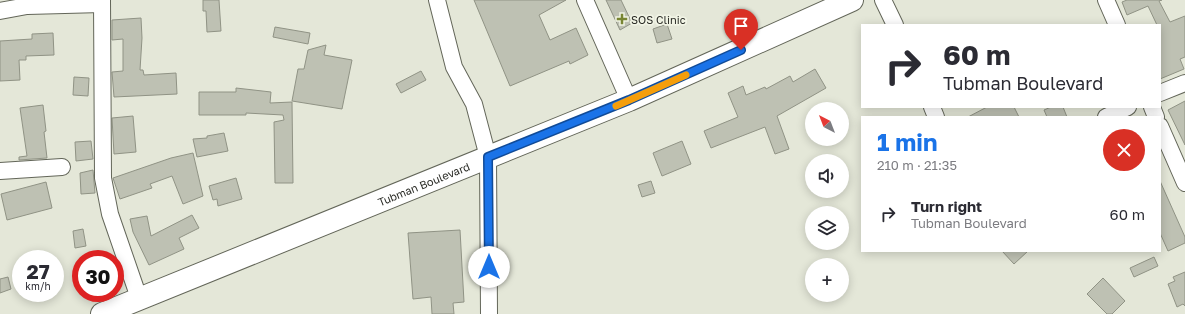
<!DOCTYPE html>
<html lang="en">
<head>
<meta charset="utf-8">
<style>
  body { margin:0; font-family:"Golos Text",sans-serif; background:#f2f2f3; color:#2b2b33; height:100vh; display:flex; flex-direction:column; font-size:15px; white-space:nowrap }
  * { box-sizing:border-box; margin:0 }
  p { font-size:13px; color:#7c7c81 }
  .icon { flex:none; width:22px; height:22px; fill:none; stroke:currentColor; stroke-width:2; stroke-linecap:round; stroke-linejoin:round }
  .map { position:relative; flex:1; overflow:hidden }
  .side { position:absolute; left:861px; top:116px; width:300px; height:136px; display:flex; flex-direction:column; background:#fff; border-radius:0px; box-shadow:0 2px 10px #0003 }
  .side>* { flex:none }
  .guide { position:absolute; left:861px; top:24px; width:300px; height:84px; border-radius:0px; box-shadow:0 2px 10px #0003; background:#fff; color:#2b2b33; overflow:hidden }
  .needle { width:26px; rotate:318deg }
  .buttons { position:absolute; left:805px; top:102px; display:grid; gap:8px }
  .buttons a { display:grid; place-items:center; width:44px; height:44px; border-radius:50%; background:#fff; box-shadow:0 2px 10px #0003; font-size:20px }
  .speed { position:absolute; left:12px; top:250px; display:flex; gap:8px; font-size:20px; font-weight:700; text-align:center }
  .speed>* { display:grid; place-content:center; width:52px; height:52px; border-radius:50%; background:#fff; box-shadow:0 2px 10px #0003; line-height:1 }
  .speed small { font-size:10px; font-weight:400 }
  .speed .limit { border:6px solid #d22; background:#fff; color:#111 }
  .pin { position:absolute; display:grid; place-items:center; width:34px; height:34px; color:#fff; margin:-41px -17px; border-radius:50% 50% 50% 0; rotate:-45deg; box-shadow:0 0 4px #0007 }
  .pin .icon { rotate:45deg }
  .me { position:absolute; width:44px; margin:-22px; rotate:0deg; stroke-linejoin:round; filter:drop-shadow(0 0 3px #0008) }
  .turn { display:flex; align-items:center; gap:14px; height:84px; padding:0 16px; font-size:18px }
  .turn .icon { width:52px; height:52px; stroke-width:2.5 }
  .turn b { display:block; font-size:28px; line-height:34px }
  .round { display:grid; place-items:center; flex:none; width:42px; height:42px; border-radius:21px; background:#f2f2f3 }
  .headline { display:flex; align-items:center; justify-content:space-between; height:68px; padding:0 16px }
  h1 { font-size:24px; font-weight:700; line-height:30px; color:#1a73e8 }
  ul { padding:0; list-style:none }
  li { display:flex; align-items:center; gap:12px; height:60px; padding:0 16px }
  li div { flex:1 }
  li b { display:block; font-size:15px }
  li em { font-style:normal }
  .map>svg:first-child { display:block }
</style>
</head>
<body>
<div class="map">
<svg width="1185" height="314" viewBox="0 0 1185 314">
  <rect width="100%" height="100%" fill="#e4e7d8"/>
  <path fill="#bec1b3" stroke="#909385" d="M203,0H219L221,31L207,32L206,11H203Z
    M474,0H566L539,15L550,40L576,28L588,55L570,64L569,61L510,86Z
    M606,0H621L632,23L620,30Z
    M1127,0H1162L1159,1L1170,22L1185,16V57L1180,59L1184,69L1160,79V25H1157L1148,6L1127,15L1122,2Z
    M141,18L142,38L140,70H143L144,75L176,73L177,94L114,97L112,72L123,71V39L112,40V20Z
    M667,24L672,39L657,43L653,29Z
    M275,27L310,33L308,44L273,37Z
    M53,33L54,55L26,56V60H19L20,80L0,81V41L32,39V34Z
    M326,45L324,55L352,60L342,109L292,101L298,69H304L308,50Z
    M815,69L826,88L777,116L789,149L775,154L765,127L711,148L704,131L738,117L728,93L743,86L746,95L765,87L766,89L790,76L793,82Z
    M421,71L426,80L401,93L396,84Z
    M74,77L89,78L88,96L73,95Z
    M236,88L271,92L270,103L292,102L293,183H275L274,122L284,120L283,115L246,113V115H199V92H236Z
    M1185,101V145L1168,110Z
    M43,105L46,131L44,132L47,158L19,160V157L27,156L20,108Z
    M987,107H1014L1019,117H968Z
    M1051,107H1063L1067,117H1047L1044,110Z
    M133,116L136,152L114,154L112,118Z
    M224,133L228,151L197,157L193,139L207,138V136Z
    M91,141L93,159L76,161L75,142Z
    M682,141L691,164L662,176L653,153Z
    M193,153L203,196L183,204L172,176L150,184L152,188L120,199L113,178L171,158Z
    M93,170L95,193L81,194L80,173Z
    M236,178L242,199L218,206L217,199L213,200L209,186Z
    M651,181L655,193L642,197L638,185Z
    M1160,181L1185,237V243L1168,251L1160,233Z
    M46,182L52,208L7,220L1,194Z
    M192,215L199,228L179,238L184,249L149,265L133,232L130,219L147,216L151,236Z
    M83,229L86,246L75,248L73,231Z
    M460,230L464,302L453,303L454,314H432L431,297L413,299L408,233Z
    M1002,251H1028L1014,264Z
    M1154,257L1158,266L1134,277L1130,268Z
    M1185,272V306L1183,304L1177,307L1168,284L1175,281L1173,277Z
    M8,277L11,289L0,293V279Z
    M1103,278L1125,301L1112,314H1107L1087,294Z"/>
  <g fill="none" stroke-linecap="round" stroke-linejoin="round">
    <defs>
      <path id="minor" d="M102,0L103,178L110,214L139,298
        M437,0L454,67L474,104L488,157L489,314
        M585,0L629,100
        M883,0L895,25
        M1106,0L1117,25
        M0,11L27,6L102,4
        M1160,93L1185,83
        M932,107L936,117
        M1152,107L1156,117
        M1106,117L1128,107
        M1160,126L1185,183
        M0,171L62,167"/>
      <g id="highway">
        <path id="s1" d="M102,314L629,100L852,0"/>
      </g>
    </defs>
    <use href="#minor" stroke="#636659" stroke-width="18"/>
    <use href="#highway" stroke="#636659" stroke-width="24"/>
    <use href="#minor" stroke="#fff" stroke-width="16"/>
    <use href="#highway" stroke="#fff" stroke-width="22"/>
  </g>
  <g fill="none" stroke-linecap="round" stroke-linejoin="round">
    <defs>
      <path id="route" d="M489,267L488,157L629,100L741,50"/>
    </defs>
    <use href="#route" stroke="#114b97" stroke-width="10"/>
    <use href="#route" stroke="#1a73e8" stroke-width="7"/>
    <path stroke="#f59e0b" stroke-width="7" d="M616,106L686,75"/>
  </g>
  <path fill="#788533" stroke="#f1f4e5" stroke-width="1.5" d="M620 13h4v4h4v4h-4v4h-4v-4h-4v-4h4z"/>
  <g text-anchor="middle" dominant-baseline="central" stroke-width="3.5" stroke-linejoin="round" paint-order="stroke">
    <g font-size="11" fill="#2b2c27" stroke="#f1f4e5" text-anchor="start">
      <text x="631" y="19">SOS Clinic</text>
    </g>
    <g font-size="11" fill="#2b2c27" stroke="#f1f4e5">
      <text stroke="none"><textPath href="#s1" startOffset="347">Tubman Boulevard</textPath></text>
    </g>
  </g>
</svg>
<div class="buttons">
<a><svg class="needle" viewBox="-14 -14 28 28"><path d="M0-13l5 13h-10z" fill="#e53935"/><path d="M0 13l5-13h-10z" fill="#7c7c81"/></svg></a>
<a><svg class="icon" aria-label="sound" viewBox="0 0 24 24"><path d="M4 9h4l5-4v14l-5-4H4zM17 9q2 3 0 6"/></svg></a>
<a><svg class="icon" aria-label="layers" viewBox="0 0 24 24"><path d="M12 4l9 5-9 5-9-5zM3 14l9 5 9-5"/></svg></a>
<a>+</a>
</div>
<div class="speed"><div>27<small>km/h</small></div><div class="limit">30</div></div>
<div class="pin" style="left:741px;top:50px;background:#d93025"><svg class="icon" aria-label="arrive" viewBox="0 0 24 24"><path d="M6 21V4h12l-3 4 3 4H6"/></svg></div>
<svg class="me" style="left:489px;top:267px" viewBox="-20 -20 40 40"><circle r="19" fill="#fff"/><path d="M0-13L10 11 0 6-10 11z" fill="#1a73e8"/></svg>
<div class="guide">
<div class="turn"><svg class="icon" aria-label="right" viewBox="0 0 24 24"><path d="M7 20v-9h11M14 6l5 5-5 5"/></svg><div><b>60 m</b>Tubman Boulevard</div></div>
</div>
<section class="side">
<div class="headline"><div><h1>1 min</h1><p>210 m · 21:35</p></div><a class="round" style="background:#d93025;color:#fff"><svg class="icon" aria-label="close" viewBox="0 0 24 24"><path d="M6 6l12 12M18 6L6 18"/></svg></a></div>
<ul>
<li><svg class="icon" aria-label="right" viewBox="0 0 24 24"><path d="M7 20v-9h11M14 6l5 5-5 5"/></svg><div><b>Turn right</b><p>Tubman Boulevard</p></div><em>60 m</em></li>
</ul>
</section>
</div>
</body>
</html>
